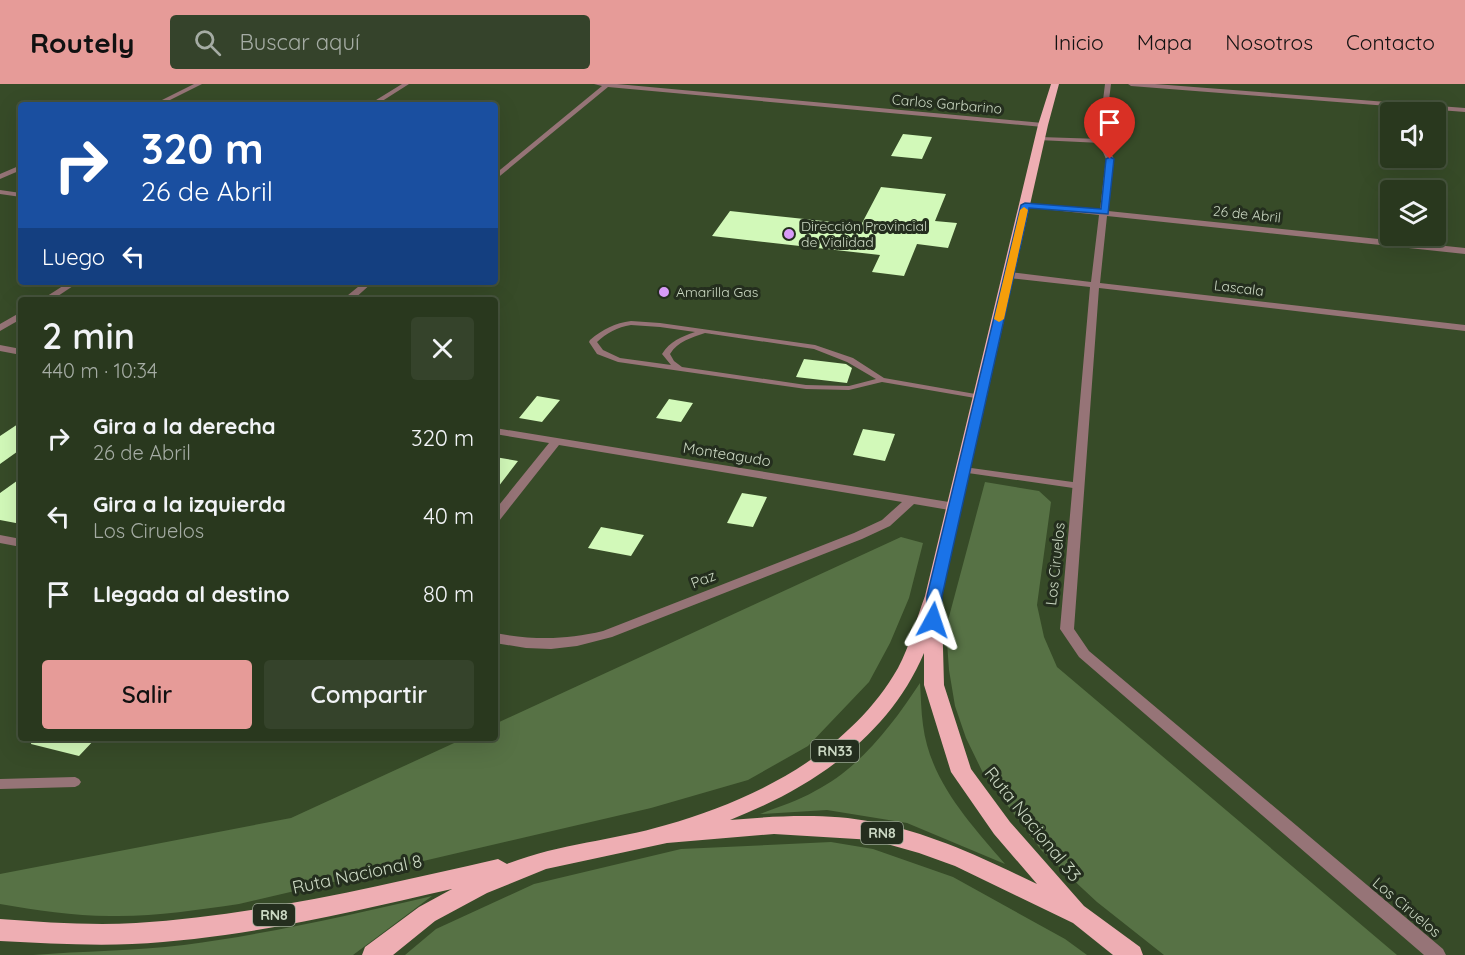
<!DOCTYPE html>
<html lang="es">
<head>
<meta charset="utf-8">
<style>
  body { margin:0; font-family:Quicksand,sans-serif; background:#35432b; color:#f1f3f6; height:100vh; display:flex; flex-direction:column; font-size:22px; white-space:nowrap }
  * { box-sizing:border-box; margin:0 }
  p { font-size:20px; color:#a5aca4 }
  .icon { flex:none; width:33px; height:33px; fill:none; stroke:currentColor; stroke-width:2; stroke-linecap:round; stroke-linejoin:round }
  .map { position:relative; flex:1; overflow:hidden }
  .drawer { position:absolute; left:18px; top:213px; width:480px; height:444px; display:flex; flex-direction:column; background:#29381e; border-radius:6px; box-shadow:0 6px 24px #0002,0 0 0 2px #45523c }
  .drawer>* { flex:none }
  .hud { position:absolute; left:18px; top:18px; width:480px; height:183px; border-radius:6px; box-shadow:0 6px 24px #0002,0 0 0 2px #45523c; background:#1a4fa0; color:#fff; overflow:hidden }
  .buttons { position:absolute; left:1380px; top:18px; display:grid; gap:12px }
  .buttons a { display:grid; place-items:center; width:66px; height:66px; border-radius:6px; background:#29381e; box-shadow:0 6px 24px #0002,0 0 0 2px #45523c; font-size:30px }
  .pin { position:absolute; display:grid; place-items:center; width:51px; height:51px; color:#fff; margin:-62px -26px; border-radius:50% 50% 50% 0; rotate:-45deg; box-shadow:0 0 6px #0007 }
  .pin .icon { rotate:45deg }
  .me { position:absolute; width:66px; margin:-33px; rotate:5deg; stroke-linejoin:round; filter:drop-shadow(0 0 4px #0008) }
  .turn { display:flex; align-items:center; gap:21px; height:126px; padding:0 24px; font-size:27px }
  .turn .icon { width:78px; height:78px; stroke-width:2.5 }
  .turn b { display:block; font-size:42px; line-height:51px }
  .then { display:flex; align-items:center; height:57px; padding:0 24px; background:#0003; gap:12px; font-size:22px }
  .round { display:grid; place-items:center; flex:none; width:63px; height:63px; border-radius:6px; background:#35432b }
  .overview { display:flex; align-items:center; justify-content:space-between; height:102px; padding:0 24px }
  h1 { font-size:36px; font-weight:600; line-height:45px }
  .action { display:flex; gap:12px; margin-top:auto; padding:12px 24px }
  .action a { flex:1; height:69px; border-radius:6px; background:#e69b98; color:#111; font-size:24px; font-weight:600; line-height:69px; text-align:center }
  .action a+a { background:#35432b; color:#f1f3f6 }
  ul { padding:0; list-style:none }
  li { display:flex; align-items:center; gap:18px; height:78px; padding:0 24px }
  li div { flex:1 }
  li b { display:block; font-size:22px }
  li em { font-style:normal }
  header { display:flex; align-items:center; gap:36px; box-sizing:border-box; height:84px; padding:0 30px; background:#e69b98; color:#111 }
  header strong { font-size:28px }
  nav { display:flex; gap:33px; margin-inline-start:auto; font-size:21px }
  .search { width:420px; height:54px; background:#35432b; display:flex; align-items:center; gap:15px; box-sizing:border-box; padding:0 21px; border-radius:6px; color:#a5aca4; font-size:22px }
  .map>svg:first-child { display:block }
</style>
</head>
<body>
<header>
<strong>Routely</strong>
<div class="search"><svg class="icon" aria-label="search" viewBox="0 0 24 24"><circle cx="10" cy="10" r="6"/><path d="M15 15l6 6"/></svg>Buscar aquí</div>
<nav><a>Inicio</a><a>Mapa</a><a>Nosotros</a><a>Contacto</a></nav>
</header>
<div class="map">
<svg width="1465" height="871" viewBox="0 0 1465 871">
  <rect width="100%" height="100%" fill="#374b28"/>
  <path fill="#577245" d="M985,398L1039,407L1051,418L1037,521L1044,553L1057,583L1397,871H1164L1097,818L1042,767L983,689L966,654L955,622L949,586L946,544Z
    M901,453L923,459L909,514L890,559L869,598L808,662L748,696L651,724L239,820C196,826 153,833 110,832C73,832 36,826 0,820V790L291,734L465,654H495V640Z
    M920,599C921,613 921,627 923,641C930,697 970,739 1005,780L907,739L827,726L760,730C778,723 798,717 815,707C860,684 893,640 920,599Z
    M831,758L873,765L953,793L1065,855L1087,871H405L436,845L534,800L681,765Z
    M432,812L353,871H33C83,867 134,867 184,861C268,850 350,831 432,812Z"/>
  <path fill="#d2f9b9" d="M903,50L932,53L922,75L891,72Z
    M881,103L946,110L935,137L957,139L948,164L917,160L904,192L872,188L880,171L712,152L730,127L861,141Z
    M804,275L846,280L852,284L847,299L796,293Z
    M537,312L560,316L542,338L519,334Z
    M669,315L693,319L681,338L656,334Z
    M21,338V365L0,380V352Z
    M863,345L895,350L885,377L853,371Z
    M495,373L518,377L495,407Z
    M21,394V440L0,436V409Z
    M742,409L767,413L753,443L727,439Z
    M601,443L644,451L631,472L588,464Z
    M32,654H96L79,672L31,660Z"/>
  <g fill="none" stroke-linecap="round" stroke-linejoin="round">
    <path fill="#967477" fill-rule="evenodd" d="M1040,53L1101,55L1104,57L1101,59L1038,56L1037,55Z
      M631,237L660,239L815,261L853,274L884,294L981,311L985,313L981,315L882,298L849,306L806,305L618,278L597,270L589,258L590,256C603,245 615,239 631,237ZM631,241L660,243L695,248C681,253 670,257 662,270L671,281L620,274L603,266L597,258C607,249 617,243 631,241ZM705,249L814,265L847,278L876,295L849,302L806,301L682,283L674,277L670,270C678,257 691,254 705,249Z
      M964,383L1080,399L1084,402L1080,405L961,388L960,386Z
      M75,693L79,695L81,698L79,701L75,703L0,705V695Z"/>
    <path fill="#967477" fill-rule="evenodd" d="M194,0H202L160,21H152Z
      M402,0H409L376,21H368Z
      M594,0H617L1043,39L1046,41L1043,43L608,3L495,96V90L602,2Z
      M1105,0H1111L1104,57L1114,75L1108,127L1465,164V170L1107,132L1100,199L1465,241V247L1099,204L1074,545L1089,567L1443,865L1446,871H1424L1079,573L1060,545L1090,203L1009,194L1005,191L1009,188L1091,198L1099,131L1025,123L1021,121L1025,119L1100,126L1106,75L1098,57Z
      M1128,0H1155L1465,24V28L1131,2Z
      M21,81V86L0,95V90Z
      M0,106L21,109V113L0,110Z
      M69,198H79L52,216H41Z
      M364,198H373L353,216H342Z
      M21,228V235L0,247V240Z
      M0,261L21,265V271L0,267Z
      M495,344L955,419L961,423L955,427L914,420L890,442L862,455L612,553L577,562L551,565L526,564L495,559V549C533,556 566,556 603,547L854,449L882,436L902,418L559,361L499,437L495,438V426L549,359L495,350Z
      M0,451L21,455V463L0,459Z"/>
    <path fill="#eeaeb3" fill-rule="evenodd" d="M1051,0H1059L1048,41L939,524L942,528L944,601L971,685L1010,738L1084,822L1140,863L1143,871H1113L1073,839L955,782L919,769L873,756L774,750L667,759L546,785L487,809L435,837L393,871H362L365,863L419,823L452,805C347,829 240,855 132,860C88,862 44,859 0,857V835C45,838 91,842 136,839C259,831 379,802 498,775L507,780C561,759 612,757 666,741C755,716 850,668 898,584C910,562 916,536 925,512L1038,41ZM924,569V601L951,688L994,750L1037,800C985,775 931,749 873,738C827,729 777,732 730,736C812,704 889,652 924,569Z"/>
  </g>
  <path fill="#1a73e8" stroke="#114b97" stroke-width="1.5" d="M1110,73L1114,75L1108,130L1029,124L942,512L941,536L939,539H928L926,536L927,512L1021,121L1025,119L1101,125L1106,75Z"/>
  <path fill="#f59e0b" d="M1024,123L1028,126L1004,235L999,238L994,235L1020,126Z"/>
  <g fill="#d89bf8" stroke="#242e1e" stroke-width="2">
    <circle cx="789" cy="150" r="6"/>
    <circle cx="664" cy="208" r="6"/>
  </g>
  <g text-anchor="middle" dominant-baseline="central" stroke-width="6" stroke-linejoin="round" paint-order="stroke">
    <g font-size="14" fill="#cbd8c3" stroke="#242e1e">
      <text transform="translate(947 20) rotate(5)">Carlos Garbarino</text>
      <text transform="translate(1247 130) rotate(6)">26 de Abril</text>
      <text transform="translate(1239 204) rotate(7)">Lascala</text>
    </g>
    <g font-size="14" fill="#cbd8c3" stroke="#242e1e" text-anchor="start">
      <text x="801" y="142">Dirección Provincial<tspan x="801" dy="16">de Vialidad</tspan></text>
      <text x="676" y="208">Amarilla Gas</text>
    </g>
    <g fill="#242e1e" stroke="#99a592" stroke-width="1.5">
      <rect x="811" y="656" width="48" height="22" rx="4.5"/>
      <rect x="861" y="738" width="42" height="22" rx="4.5"/>
      <rect x="253" y="820" width="42" height="22" rx="4.5"/>
    </g>
    <g font-size="14" font-weight="bold" fill="#cbd8c3">
      <text x="835" y="667">RN33</text>
      <text x="882" y="749">RN8</text>
      <text x="274" y="831">RN8</text>
    </g>
    <g font-size="15" fill="#cbd8c3" stroke="#242e1e">
      <text transform="translate(727 370) rotate(9)">Monteagudo</text>
      <text transform="translate(1055 480) rotate(-84)">Los Ciruelos</text>
      <text transform="translate(703 495) rotate(-21)">Paz</text>
      <text transform="translate(1407 823) rotate(40)">Los Ciruelos</text>
    </g>
    <g font-size="18" fill="#cbd8c3" stroke="#242e1e">
      <text transform="translate(1033 740) rotate(51)">Ruta Nacional 33</text>
      <text transform="translate(357 790) rotate(-12)">Ruta Nacional 8</text>
    </g>
  </g>
</svg>
<div class="buttons">
<a><svg class="icon" aria-label="sound" viewBox="0 0 24 24"><path d="M4 9h4l5-4v14l-5-4H4zM17 9q2 3 0 6"/></svg></a>
<a><svg class="icon" aria-label="layers" viewBox="0 0 24 24"><path d="M12 4l9 5-9 5-9-5zM3 14l9 5 9-5"/></svg></a>
</div>
<div class="pin" style="left:1110px;top:75px;background:#d93025"><svg class="icon" aria-label="arrive" viewBox="0 0 24 24"><path d="M6 21V4h12l-3 4 3 4H6"/></svg></div>
<svg class="me" style="left:933px;top:536px" viewBox="-20 -20 40 40"><path d="M0-17L14 15 0 8-14 15z" fill="#1a73e8" stroke="#fff" stroke-width="4"/></svg>
<div class="hud">
<div class="turn"><svg class="icon" aria-label="right" viewBox="0 0 24 24"><path d="M7 20v-9h11M14 6l5 5-5 5"/></svg><div><b>320 m</b>26 de Abril</div></div>
<div class="then">Luego<svg class="icon" aria-label="left" viewBox="0 0 24 24"><path d="M17 20v-9H6M10 6l-5 5 5 5"/></svg></div>
</div>
<section class="drawer">
<div class="overview"><div><h1>2 min</h1><p>440 m · 10:34</p></div><a class="round"><svg class="icon" aria-label="close" viewBox="0 0 24 24"><path d="M6 6l12 12M18 6L6 18"/></svg></a></div>
<ul>
<li><svg class="icon" aria-label="right" viewBox="0 0 24 24"><path d="M7 20v-9h11M14 6l5 5-5 5"/></svg><div><b>Gira a la derecha</b><p>26 de Abril</p></div><em>320 m</em></li>
<li><svg class="icon" aria-label="left" viewBox="0 0 24 24"><path d="M17 20v-9H6M10 6l-5 5 5 5"/></svg><div><b>Gira a la izquierda</b><p>Los Ciruelos</p></div><em>40 m</em></li>
<li><svg class="icon" aria-label="arrive" viewBox="0 0 24 24"><path d="M6 21V4h12l-3 4 3 4H6"/></svg><div><b>Llegada al destino</b></div><em>80 m</em></li>
</ul>
<div class="action"><a>Salir</a><a>Compartir</a></div>
</section>
</div>
</body>
</html>
